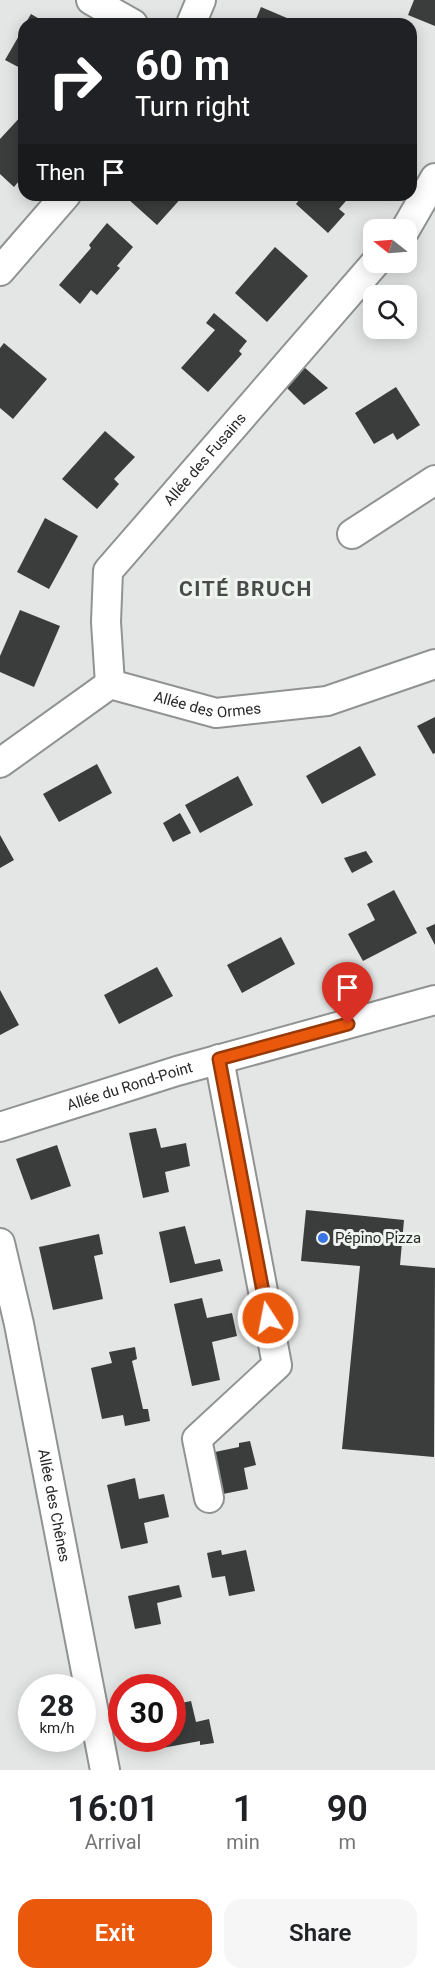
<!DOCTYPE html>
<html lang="en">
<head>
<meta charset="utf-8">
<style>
  body { margin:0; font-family:Roboto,sans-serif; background:#f6f6f6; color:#202124; height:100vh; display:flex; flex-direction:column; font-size:22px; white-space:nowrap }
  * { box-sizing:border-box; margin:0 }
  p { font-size:20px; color:#757577 }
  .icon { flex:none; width:33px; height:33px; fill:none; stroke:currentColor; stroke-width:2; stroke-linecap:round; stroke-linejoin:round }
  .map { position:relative; height:1770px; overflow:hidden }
  .details { display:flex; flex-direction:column; background:#fff; flex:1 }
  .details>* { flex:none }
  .top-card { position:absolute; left:18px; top:18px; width:399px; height:183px; border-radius:18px; box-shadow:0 3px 15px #0003; background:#202124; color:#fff; overflow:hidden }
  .needle { width:39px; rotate:287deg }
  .controls { position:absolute; left:363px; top:219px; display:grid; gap:12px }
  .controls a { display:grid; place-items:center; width:54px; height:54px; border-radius:12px; background:#fff; box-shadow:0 3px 15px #0003; font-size:30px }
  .speed { position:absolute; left:18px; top:1674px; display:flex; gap:12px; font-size:30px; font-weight:700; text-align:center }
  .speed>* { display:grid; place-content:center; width:78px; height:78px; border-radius:50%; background:#fff; box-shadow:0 3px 15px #0003; line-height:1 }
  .speed small { font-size:15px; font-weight:400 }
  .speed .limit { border:9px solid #d22; background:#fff; color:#111 }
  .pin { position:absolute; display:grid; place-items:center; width:51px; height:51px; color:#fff; margin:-62px -26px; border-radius:50% 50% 50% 0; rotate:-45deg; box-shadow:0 0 6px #0007 }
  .pin .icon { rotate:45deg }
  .me { position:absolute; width:66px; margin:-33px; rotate:349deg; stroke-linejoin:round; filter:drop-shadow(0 0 4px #0008) }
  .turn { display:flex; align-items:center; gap:21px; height:126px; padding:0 18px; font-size:27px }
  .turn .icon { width:78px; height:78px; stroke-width:2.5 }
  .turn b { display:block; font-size:42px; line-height:51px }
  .then { display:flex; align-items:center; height:57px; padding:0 18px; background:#0003; gap:12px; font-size:22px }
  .eta { display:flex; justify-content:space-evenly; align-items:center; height:102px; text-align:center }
  .eta b { font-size:36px; font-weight:600; line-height:42px }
  .button { display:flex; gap:12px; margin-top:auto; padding:12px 18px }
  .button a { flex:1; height:69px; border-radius:18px; background:#ea580c; color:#fff; font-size:24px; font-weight:600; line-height:69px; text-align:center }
  .button a+a { background:#f6f6f6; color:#202124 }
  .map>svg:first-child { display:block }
</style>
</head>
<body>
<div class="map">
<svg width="435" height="1770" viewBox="0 0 435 1770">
  <rect width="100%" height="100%" fill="#e3e6e4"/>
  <path fill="#3a3d3c" d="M414,0H435V26L408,15Z
    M261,7L301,24H254Z
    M31,14L48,24H25Z
    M24,27V70L5,60Z
    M24,113V175L14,187L0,174V139Z
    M132,195H184L157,225L128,199Z
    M303,195H351L339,209L345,214L328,233L296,204Z
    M107,223L133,247L117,266L120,268L97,295L91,290L80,304L59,285L91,248L89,245Z
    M275,247L308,276L267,322L235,293Z
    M214,313L247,341L239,351L242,354L208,392L181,368L215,330L206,323Z
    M4,343L47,379L13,419L0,408V348Z
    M304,367L328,388L304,405L286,387Z
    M396,387L420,425L397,440L393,433L374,444L355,413Z
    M105,431L135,457L114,479L119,484L97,509L62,479Z
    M45,518L78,536L49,589L17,572Z
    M20,610L60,626L34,687L0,672V656Z
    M435,717V753L433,754L417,726Z
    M360,746L376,775L322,804L306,776Z
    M97,764L112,793L59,822L43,794Z
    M238,776L253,805L200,833L185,805Z
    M180,813L191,833L173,842L163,823Z
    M0,835L14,860L0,868Z
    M366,851L373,862L352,873L344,858Z
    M394,890L417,933L363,961L348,934L375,920L367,904Z
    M435,924V945L426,928Z
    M281,937L295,964L242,993L227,965Z
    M157,967L173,996L119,1024L104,995Z
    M0,990L19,1025L0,1035Z
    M156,1128L161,1148L186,1143L190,1166L165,1172L169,1192L143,1198L129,1133Z
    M57,1145L71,1186L31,1200L16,1159Z
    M306,1210L404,1220L400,1265L435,1268L434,1457L342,1449L360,1266L301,1261Z
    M185,1226L195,1264L220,1259L223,1271L170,1283L159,1232Z
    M99,1234L103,1254L94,1256L103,1299L53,1310L39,1247Z
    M202,1298L207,1318L232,1313L237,1336L212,1342L220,1380L192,1386L174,1304Z
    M135,1347L137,1359L132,1361L143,1409H148L150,1421L125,1426L123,1415L102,1419L91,1368L112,1363L109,1352Z
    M250,1441L256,1465L244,1468L248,1489L223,1494L215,1452L239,1447V1443Z
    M135,1478L139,1499L164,1494L169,1517L144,1523L148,1543L121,1549L107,1485Z
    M221,1550L222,1555L246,1550L255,1591L229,1596L225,1576L212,1578L207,1553Z
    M179,1585L182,1597L157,1603L161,1624L135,1629L128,1596Z
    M191,1701L196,1722L209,1719L214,1743L200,1745V1741L157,1749L155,1738H172V1705Z"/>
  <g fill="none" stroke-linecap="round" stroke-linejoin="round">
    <defs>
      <g id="minor">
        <path d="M91,0L133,24"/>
        <path d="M191,24L201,0"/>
        <path d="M405,230L435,178"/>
        <path d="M0,271L66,195"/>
        <path d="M352,534L435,480"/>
        <path id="s1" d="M110,684L106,622L108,571L376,262"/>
        <path id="s2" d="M0,763L110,684L216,713L327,701L435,664"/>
        <path id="s3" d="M0,1127L177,1071L435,1000"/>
        <path id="s4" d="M0,1243L19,1324L105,1770"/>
        <path d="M209,1498L197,1439L277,1365L219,1059"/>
      </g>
    </defs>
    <use href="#minor" stroke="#909391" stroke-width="32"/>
    <use href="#minor" stroke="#fff" stroke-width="28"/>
  </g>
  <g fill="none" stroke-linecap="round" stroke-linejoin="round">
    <defs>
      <path id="route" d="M268,1318L219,1059L348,1024"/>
    </defs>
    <use href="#route" stroke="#983908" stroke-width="15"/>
    <use href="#route" stroke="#ea580c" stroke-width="10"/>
  </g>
  <circle fill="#3974e3" stroke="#f0f4f1" stroke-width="2" cx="323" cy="1238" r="6"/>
  <g text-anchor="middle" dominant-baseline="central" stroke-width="6" stroke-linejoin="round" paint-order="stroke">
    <g font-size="15" fill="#272928" stroke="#f0f4f1">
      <text stroke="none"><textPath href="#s1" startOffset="261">Allée des Fusains</textPath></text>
      <text stroke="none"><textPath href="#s2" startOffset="236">Allée des Ormes</textPath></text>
      <text stroke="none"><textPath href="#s3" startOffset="136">Allée du Rond-Point</textPath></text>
      <text stroke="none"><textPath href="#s4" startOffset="268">Allée des Chênes</textPath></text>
    </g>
    <g font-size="15" fill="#272928" stroke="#f0f4f1" text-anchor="start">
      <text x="335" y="1238">Pépino Pizza</text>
    </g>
    <g font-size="21" font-weight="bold" letter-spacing="1.5" fill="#484b49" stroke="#f0f4f1">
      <text x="246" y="589">CITÉ BRUCH</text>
    </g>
  </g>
</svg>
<div class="controls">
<a><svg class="needle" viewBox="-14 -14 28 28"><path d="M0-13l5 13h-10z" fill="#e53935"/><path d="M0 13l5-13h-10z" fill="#757577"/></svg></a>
<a><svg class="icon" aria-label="search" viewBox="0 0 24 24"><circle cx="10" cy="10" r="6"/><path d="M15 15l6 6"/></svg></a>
</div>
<div class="speed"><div>28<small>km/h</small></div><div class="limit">30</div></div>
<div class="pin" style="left:348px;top:1024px;background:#d93025"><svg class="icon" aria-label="arrive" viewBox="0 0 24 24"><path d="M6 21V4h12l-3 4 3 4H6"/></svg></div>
<svg class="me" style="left:268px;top:1318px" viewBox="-20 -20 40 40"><circle r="17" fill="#ea580c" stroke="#fff" stroke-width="3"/><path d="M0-11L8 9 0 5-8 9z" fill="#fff"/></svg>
<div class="top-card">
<div class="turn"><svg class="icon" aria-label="right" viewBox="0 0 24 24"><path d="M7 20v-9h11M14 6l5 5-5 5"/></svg><div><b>60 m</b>Turn right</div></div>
<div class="then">Then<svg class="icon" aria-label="arrive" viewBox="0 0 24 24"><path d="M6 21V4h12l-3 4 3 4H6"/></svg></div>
</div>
</div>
<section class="details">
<div class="eta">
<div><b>16:01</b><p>Arrival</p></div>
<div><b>1</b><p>min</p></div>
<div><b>90</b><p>m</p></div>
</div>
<div class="button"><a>Exit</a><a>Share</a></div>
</section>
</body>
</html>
